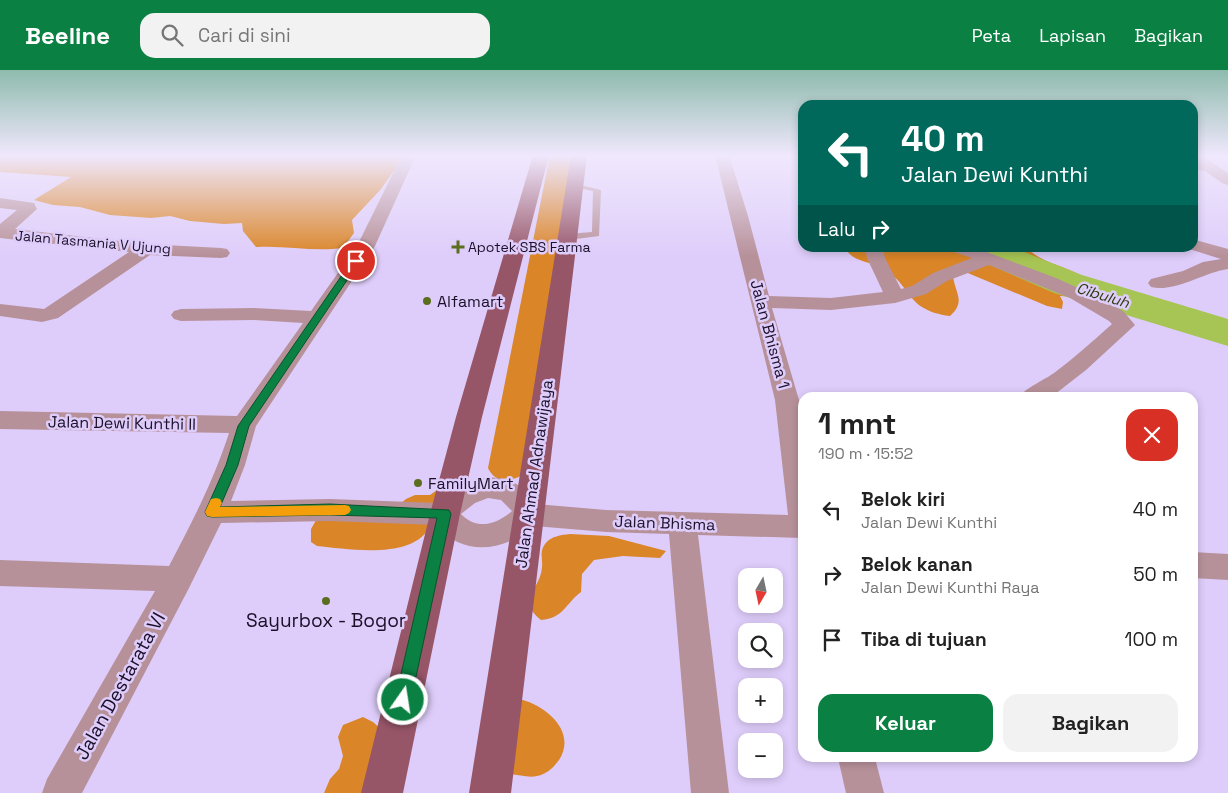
<!DOCTYPE html>
<html lang="id">
<head>
<meta charset="utf-8">
<style>
  body { margin:0; font-family:"Space Grotesk",sans-serif; background:#f2f2f2; color:#222; height:100vh; display:flex; flex-direction:column; font-size:19px; white-space:nowrap }
  * { box-sizing:border-box; margin:0 }
  p { font-size:16px; color:#767676 }
  .icon { flex:none; width:28px; height:28px; fill:none; stroke:currentColor; stroke-width:2; stroke-linecap:round; stroke-linejoin:round }
  .map { position:relative; flex:1; overflow:hidden }
  .sheet { position:absolute; left:798px; top:322px; width:400px; height:370px; display:flex; flex-direction:column; background:#fff; border-radius:15px; box-shadow:0 2px 8px #0003 }
  .sheet>* { flex:none }
  .banner { position:absolute; left:798px; top:30px; width:400px; height:152px; border-radius:15px; box-shadow:0 2px 8px #0003; background:#00695c; color:#fff; overflow:hidden }
  .needle { width:32px; rotate:189deg }
  .controls { position:absolute; left:738px; top:498px; display:grid; gap:10px }
  .controls a { display:grid; place-items:center; width:45px; height:45px; border-radius:10px; background:#fff; box-shadow:0 2px 8px #0003; font-size:25px }
  .pin { position:absolute; display:grid; place-items:center; width:42px; height:42px; color:#fff; margin:-21px; border:2px solid #fff; border-radius:50%; box-shadow:0 1px 5px #0007 }
  .me { position:absolute; width:55px; margin:-28px; rotate:13deg; stroke-linejoin:round; filter:drop-shadow(0 0 4px #0008) }
  .turn { display:flex; align-items:center; gap:18px; height:105px; padding:0 20px; font-size:22px }
  .turn .icon { width:65px; height:65px; stroke-width:2.5 }
  .turn b { display:block; font-size:35px; line-height:42px }
  .then { display:flex; align-items:center; height:48px; padding:0 20px; background:#0003; gap:10px; font-size:19px }
  .round { display:grid; place-items:center; flex:none; width:52px; height:52px; border-radius:15px; background:#f2f2f2 }
  .summary { display:flex; align-items:center; justify-content:space-between; height:85px; padding:0 20px }
  h1 { font-size:30px; font-weight:700; line-height:38px }
  .action { display:flex; gap:10px; margin-top:auto; padding:10px 20px }
  .action a { flex:1; height:58px; border-radius:15px; background:#0b8043; color:#fff; font-size:20px; font-weight:700; line-height:58px; text-align:center }
  .action a+a { background:#f2f2f2; color:#222 }
  ul { padding:0; list-style:none }
  li { display:flex; align-items:center; gap:15px; height:65px; padding:0 20px }
  li div { flex:1 }
  li b { display:block; font-size:19px }
  li em { font-style:normal }
  header { display:flex; align-items:center; gap:30px; box-sizing:border-box; height:70px; padding:0 25px; background:#0b8043; color:#fff }
  header strong { font-size:24px }
  nav { display:flex; gap:28px; margin-inline-start:auto; font-size:18px }
  .search { width:350px; height:45px; background:#f2f2f2; display:flex; align-items:center; gap:12px; box-sizing:border-box; padding:0 18px; border-radius:15px; color:#767676; font-size:19px }
  .map>svg:first-child { display:block }
</style>
</head>
<body>
<header>
<strong>Beeline</strong>
<div class="search"><svg class="icon" aria-label="search" viewBox="0 0 24 24"><circle cx="10" cy="10" r="6"/><path d="M15 15l6 6"/></svg>Cari di sini</div>
<nav><a>Peta</a><a>Lapisan</a><a>Bagikan</a></nav>
</header>
<div class="map">
<svg width="1228" height="723" viewBox="0 0 1228 723">
  <rect width="100%" height="100%" fill="#decdfa"/>
  <path fill="#da8528" d="M0,85H405L381,119L352,150L354,163L343,178C313,182 285,175 256,177L243,161L242,153L224,154L190,151L170,146L151,148L110,145L80,137L53,135L34,130L71,107L0,102Z
    M550,85H573L532,397C521,410 497,418 488,398Z
    M845,178H1028C1044,199 1090,195 1097,228L1060,226L1063,232L1062,239L1047,236L963,201L953,205C954,222 967,231 950,246C904,240 913,215 882,198C868,191 853,192 845,178Z
    M437,420C435,431 435,444 431,454C416,491 348,479 317,476L311,472V459L319,445L393,440L406,429L415,425H430Z
    M570,464L609,466L666,481L660,488L623,486L594,490L582,504L581,522C565,534 564,548 541,550C515,530 541,519 542,497C543,489 539,482 545,474C551,466 561,465 570,464Z
    M523,630C547,637 577,662 559,690C553,698 547,704 537,706C529,708 519,705 510,704V632Z
    M363,647L373,652L382,660L369,723H324L330,709L339,699L343,686L338,667L343,655Z"/>
  <g fill="none" stroke-linecap="round" stroke-linejoin="round">
    <path fill="#a7c554" fill-rule="evenodd" d="M963,178H1014L1082,205L1228,249V276L1054,223L969,186Z"/>
    <path fill="#b7919a" fill-rule="evenodd" d="M1192,96L1213,97L1217,99L1213,101L1192,100Z
      M572,113L601,120L599,166L568,170L564,167L568,164L592,162L593,121L572,117Z"/>
    <path fill="#b7919a" fill-rule="evenodd" d="M402,85H416L375,176L256,356L245,395L231,431L330,429L438,433C466,403 513,395 536,434L606,440L788,445L775,330L715,85H729L748,146L769,226L831,228L883,222L867,188L865,178H883L885,188L901,219L912,216L933,203L972,188L954,182L951,178H976L1056,208L1107,231L1124,242L1135,255L1086,300L1050,328H1018C1024,319 1044,310 1054,303C1074,288 1093,271 1112,254L1109,251L1070,228L989,195L947,211L926,224L895,233L831,240L772,238L799,330L802,354V468L698,465L729,723H691L669,464L606,462L534,456C506,481 462,488 437,455L330,451L221,453L189,518L82,723H42L47,709L155,521L0,516V490L169,496C192,452 214,410 229,363L0,359V341L237,346L303,253L254,250L181,251L174,249L171,245L174,241L181,239L254,238L311,241L357,176ZM488,428L501,430L512,441C497,454 477,461 461,444L475,433Z
      M1192,85H1201L1228,103V115L1222,113L1192,92Z
      M0,128L34,133L37,139L15,159L146,174L221,178L227,179L230,183L227,187L221,188L150,185L58,248L42,252L0,246V234L44,239L129,182L0,168V154L17,140L0,138Z
      M1192,169L1228,179V199C1205,202 1174,223 1151,217L1148,213L1151,209L1183,201L1203,192L1221,189L1186,178H1192Z
      M1192,482L1228,484V510L1192,508Z
      M838,688H875L884,723H846Z"/>
    <path fill="#975568" fill-rule="evenodd" d="M533,85H549L482,347L460,444L403,723H361L430,444L456,347Z
      M571,85H587L511,723H469Z"/>
  </g>
  <linearGradient id="sky" x2="0" y2="1"><stop stop-color="#8ebbad"/><stop offset="0.46" stop-color="#f0e8fd"/><stop offset="1" stop-color="#f0e8fd" stop-opacity="0"/></linearGradient>
  <rect width="1228" height="186" fill="url(#sky)"/>
  <path fill="#0b8043" stroke="#07532c" d="M356,188L360,191L249,356L238,395L220,437L330,434L449,440L451,444L411,630L409,635L403,638L397,635L395,630L437,448L330,445L212,447L207,446L205,442L226,395L238,356L353,189Z"/>
  <path fill="#f59e0b" d="M216,428L220,429L222,433L220,437L345,435L349,436L351,440L349,443L345,445L212,447L207,446L205,442L211,429Z"/>
  <g fill="#5a6e1d" stroke="#decdfa" stroke-width="2">
    <path d="M455.5 169.5h5v5h5v5h-5v5h-5v-5h-5v-5h5z"/>
    <circle cx="427" cy="231" r="5"/>
    <circle cx="418" cy="413" r="5"/>
    <circle cx="326" cy="531" r="5"/>
  </g>
  <g text-anchor="middle" dominant-baseline="central" stroke-width="5" stroke-linejoin="round" paint-order="stroke">
    <g font-size="14" fill="#1b0f29" stroke="#decdfa">
      <text transform="translate(93 172) rotate(5)">Jalan Tasmania V Ujung</text>
    </g>
    <g font-size="14" fill="#1b0f29" stroke="#decdfa" text-anchor="start">
      <text x="468" y="177">Apotek SBS Farma</text>
    </g>
    <g font-size="15" font-style="italic" fill="#2e3a0b" stroke="#decdfa">
      <text transform="translate(1103 225) rotate(17)">Cibuluh</text>
    </g>
    <g font-size="16" fill="#1b0f29" stroke="#decdfa" text-anchor="start">
      <text x="437" y="231">Alfamart</text>
      <text x="428" y="413">FamilyMart</text>
    </g>
    <g font-size="16" fill="#1b0f29" stroke="#decdfa">
      <text transform="translate(770 264) rotate(75)">Jalan Bhisma 1</text>
      <text transform="translate(122 353) rotate(1)">Jalan Dewi Kunthi II</text>
      <text transform="translate(534 404) rotate(-82)">Jalan Ahmad Adnawijaya</text>
      <text transform="translate(665 453) rotate(2)">Jalan Bhisma</text>
    </g>
    <g font-size="19" fill="#1b0f29" stroke="#decdfa">
      <text x="326" y="550">Sayurbox - Bogor</text>
    </g>
    <g font-size="19" fill="#1b0f29" stroke="#decdfa">
      <text transform="translate(120 616) rotate(-61)">Jalan Destarata VI</text>
    </g>
  </g>
</svg>
<div class="controls">
<a><svg class="needle" viewBox="-14 -14 28 28"><path d="M0-13l5 13h-10z" fill="#e53935"/><path d="M0 13l5-13h-10z" fill="#767676"/></svg></a>
<a><svg class="icon" aria-label="search" viewBox="0 0 24 24"><circle cx="10" cy="10" r="6"/><path d="M15 15l6 6"/></svg></a>
<a>+</a>
<a>−</a>
</div>
<div class="pin" style="left:356px;top:191px;background:#d93025"><svg class="icon" aria-label="arrive" viewBox="0 0 24 24"><path d="M6 21V4h12l-3 4 3 4H6"/></svg></div>
<svg class="me" style="left:403px;top:630px" viewBox="-20 -20 40 40"><circle r="17" fill="#0b8043" stroke="#fff" stroke-width="3"/><path d="M0-11L8 9 0 5-8 9z" fill="#fff"/></svg>
<div class="banner">
<div class="turn"><svg class="icon" aria-label="left" viewBox="0 0 24 24"><path d="M17 20v-9H6M10 6l-5 5 5 5"/></svg><div><b>40 m</b>Jalan Dewi Kunthi</div></div>
<div class="then">Lalu<svg class="icon" aria-label="right" viewBox="0 0 24 24"><path d="M7 20v-9h11M14 6l5 5-5 5"/></svg></div>
</div>
<section class="sheet">
<div class="summary"><div><h1>1 mnt</h1><p>190 m · 15:52</p></div><a class="round" style="background:#d93025;color:#fff"><svg class="icon" aria-label="close" viewBox="0 0 24 24"><path d="M6 6l12 12M18 6L6 18"/></svg></a></div>
<ul>
<li><svg class="icon" aria-label="left" viewBox="0 0 24 24"><path d="M17 20v-9H6M10 6l-5 5 5 5"/></svg><div><b>Belok kiri</b><p>Jalan Dewi Kunthi</p></div><em>40 m</em></li>
<li><svg class="icon" aria-label="right" viewBox="0 0 24 24"><path d="M7 20v-9h11M14 6l5 5-5 5"/></svg><div><b>Belok kanan</b><p>Jalan Dewi Kunthi Raya</p></div><em>50 m</em></li>
<li><svg class="icon" aria-label="arrive" viewBox="0 0 24 24"><path d="M6 21V4h12l-3 4 3 4H6"/></svg><div><b>Tiba di tujuan</b></div><em>100 m</em></li>
</ul>
<div class="action"><a>Keluar</a><a>Bagikan</a></div>
</section>
</div>
</body>
</html>
